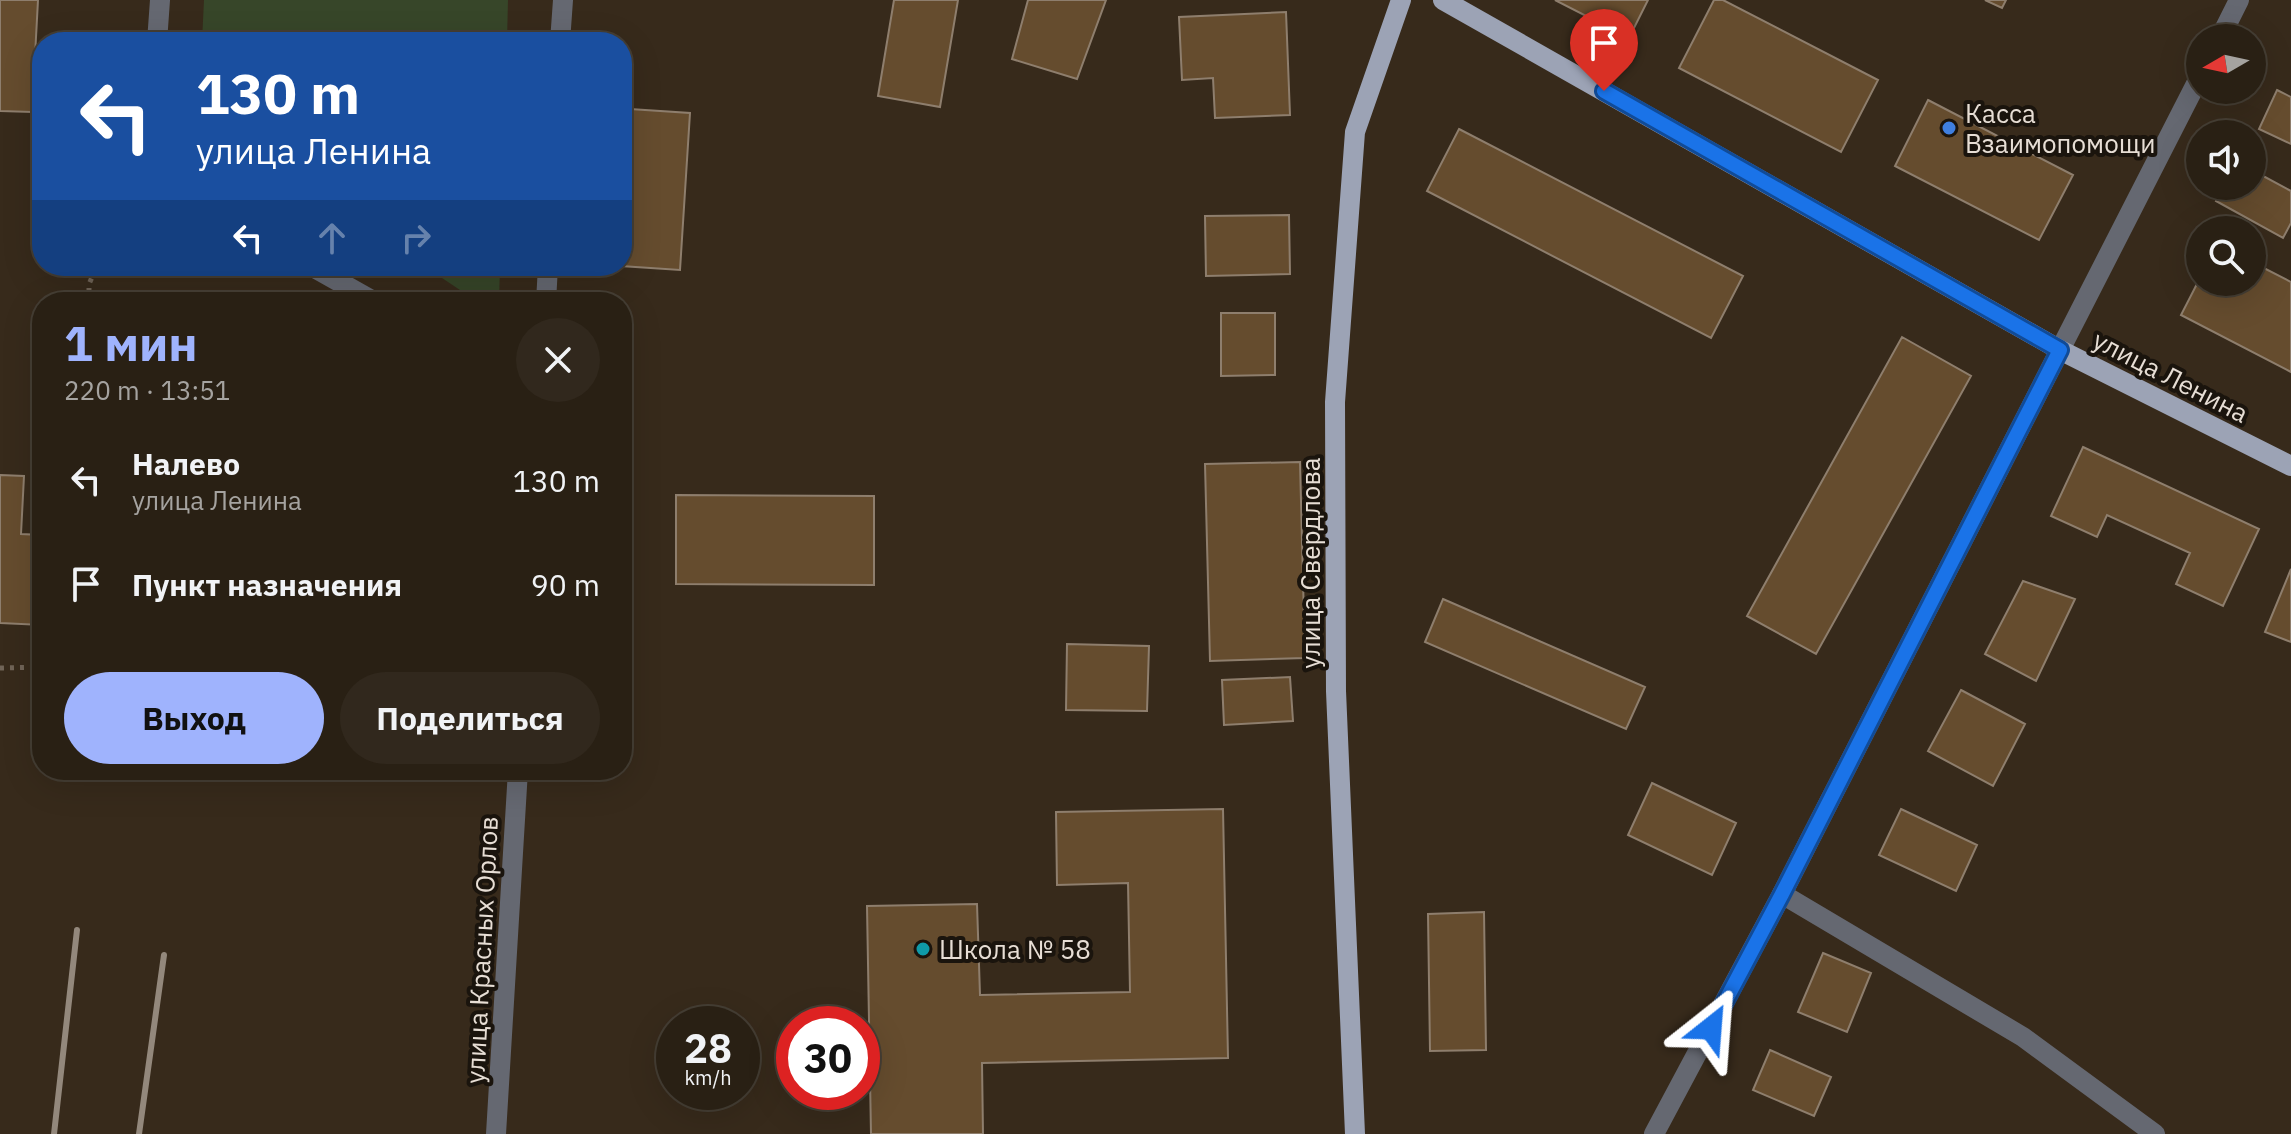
<!DOCTYPE html>
<html lang="ru">
<head>
<meta charset="utf-8">
<style>
  body { margin:0; font-family:"IBM Plex Sans",sans-serif; background:#31281d; color:#f1f3f6; height:100vh; display:flex; flex-direction:column; font-size:30px; white-space:nowrap }
  * { box-sizing:border-box; margin:0 }
  p { font-size:26px; color:#a5a3a0 }
  .icon { flex:none; width:44px; height:44px; fill:none; stroke:currentColor; stroke-width:2; stroke-linecap:round; stroke-linejoin:round }
  .map { position:relative; flex:1; overflow:hidden }
  .side { position:absolute; left:32px; top:292px; width:600px; height:488px; display:flex; flex-direction:column; background:#292014; border-radius:32px; box-shadow:0 8px 32px #0002,0 0 0 2px #453e34 }
  .side>* { flex:none }
  .guide { position:absolute; left:32px; top:32px; width:600px; height:244px; border-radius:32px; box-shadow:0 8px 32px #0002,0 0 0 2px #453e34; background:#1a4fa0; color:#fff; overflow:hidden }
  .needle { width:52px; rotate:261deg }
  .buttons { position:absolute; left:2186px; top:24px; display:grid; gap:16px }
  .buttons a { display:grid; place-items:center; width:80px; height:80px; border-radius:50%; background:#292014; box-shadow:0 8px 32px #0002,0 0 0 2px #453e34; font-size:40px }
  .speed { position:absolute; left:656px; top:1006px; display:flex; gap:16px; font-size:40px; font-weight:700; text-align:center }
  .speed>* { display:grid; place-content:center; width:104px; height:104px; border-radius:50%; background:#292014; box-shadow:0 8px 32px #0002,0 0 0 2px #453e34; line-height:1 }
  .speed small { font-size:20px; font-weight:400 }
  .speed .limit { border:12px solid #d22; background:#fff; color:#111 }
  .pin { position:absolute; display:grid; place-items:center; width:68px; height:68px; color:#fff; margin:-82px -34px; border-radius:50% 50% 50% 0; rotate:-45deg; box-shadow:0 0 8px #0007 }
  .pin .icon { rotate:45deg }
  .me { position:absolute; width:88px; margin:-44px; rotate:28deg; stroke-linejoin:round; filter:drop-shadow(0 0 6px #0008) }
  .turn { display:flex; align-items:center; gap:28px; height:168px; padding:0 32px; font-size:36px }
  .turn .icon { width:104px; height:104px; stroke-width:2.5 }
  .turn b { display:block; font-size:56px; line-height:68px }
  .lanes { display:flex; align-items:center; height:76px; padding:0 32px; background:#0003; justify-content:center; gap:40px; direction:ltr }
  .lanes .off { opacity:.35 }
  .round { display:grid; place-items:center; flex:none; width:84px; height:84px; border-radius:42px; background:#31281d }
  .overview { display:flex; align-items:center; justify-content:space-between; height:136px; padding:0 32px }
  h1 { font-size:48px; font-weight:700; line-height:60px; color:#9fb3fd }
  .button { display:flex; gap:16px; margin-top:auto; padding:16px 32px }
  .button a { flex:1; height:92px; border-radius:48px; background:#9fb3fd; color:#111; font-size:32px; font-weight:700; line-height:92px; text-align:center }
  .button a+a { background:#31281d; color:#f1f3f6 }
  ul { padding:0; list-style:none }
  li { display:flex; align-items:center; gap:24px; height:104px; padding:0 32px }
  li div { flex:1 }
  li b { display:block; font-size:30px }
  li em { font-style:normal }
  .map>svg:first-child { display:block }
</style>
</head>
<body>
<div class="map">
<svg width="2291" height="1134" viewBox="0 0 2291 1134">
  <rect width="100%" height="100%" fill="#372a1b"/>
  <path fill="#374629" d="M204,0H508L507,42H202Z
    M424,266H500L499,302H478Z"/>
  <path fill="#654c2e" stroke="#8e7e6d" stroke-width="2" d="M0,0H38L32,112L0,111Z
    M894,0H958L940,107L878,96Z
    M1028,0H1106L1077,79L1012,59Z
    M1555,0H1648L1629,38Z
    M1714,0H1723L1878,80L1841,152L1679,68Z
    M1985,0H2006L2002,8Z
    M1286,12L1290,115L1215,118L1213,78L1182,80L1179,17Z
    M2277,90L2291,97V144L2259,129Z
    M1928,100L2073,175L2039,240L1895,166Z
    M630,109L690,113L680,270L621,266Z
    M1459,129L1743,276L1711,338L1427,191Z
    M2252,170L2291,191V223L2283,238L2216,201L2224,186H2252Z
    M1289,215L1290,274L1206,276L1205,216Z
    M2252,262L2291,282V372L2181,315L2200,278V282H2252Z
    M1221,313H1275V375L1221,376Z
    M1902,337L1971,376L1816,654L1747,616Z
    M2083,447L2259,529L2223,606L2176,584L2190,553L2107,515L2097,537L2051,516Z
    M1300,462L1305,658L1210,661L1205,464Z
    M0,475L24,476L21,534L42,535V625L0,623Z
    M676,495L874,496V585L676,584Z
    M2291,569V642L2265,632Z
    M2023,581L2075,599L2036,681L1985,654Z
    M1443,599L1645,687L1626,729L1425,642Z
    M1067,644L1149,646L1147,711L1066,710Z
    M1290,677L1293,721L1224,725L1222,680Z
    M1961,690L2025,724L1993,786L1928,751Z
    M1652,783L1736,823L1712,875L1628,835Z
    M1223,809L1228,1058L982,1063L983,1134H871L867,906L977,904L980,995L1130,992L1128,883L1057,885L1056,812Z
    M1901,809L1977,845L1956,891L1879,855Z
    M1484,912L1486,1050L1430,1051L1428,914Z
    M1823,953L1871,973L1847,1032L1798,1012Z
    M1770,1050L1831,1077L1814,1116L1753,1090Z"/>
  <g fill="none" stroke-linecap="round" stroke-linejoin="round">
    <path stroke="#706457" stroke-width="5" stroke-dasharray="4 6" stroke-linecap="butt" d="M89,302V284L97,266
      M0,668L42,667"/>
    <path stroke="#656871" stroke-width="20" d="M157,42L160,0
      M311,266L375,302
      M1782,894L2023,1037L2155,1134"/>
    <path stroke="#656871" stroke-width="20" d="M2220,38L2239,0
      M560,42L563,0
      M546,302L548,266
      M496,1134L518,770
      M1654,1134L1782,894L2200,76"/>
    <path stroke="#9ca3b5" stroke-width="20" d="M1443,0L2060,350L2291,466
      M1355,1134L1336,691L1335,402L1355,132L1401,0"/>
    <path stroke="#93887c" stroke-width="6" d="M54,1134L77,930
      M139,1134L164,955"/>
  </g>
  <g fill="none" stroke-linecap="round" stroke-linejoin="round">
    <defs>
      <path id="route" d="M1604,91L2060,350L1782,894L1711,1028"/>
    </defs>
    <use href="#route" stroke="#114b97" stroke-width="20"/>
    <use href="#route" stroke="#1a73e8" stroke-width="14"/>
  </g>
  <circle fill="#3f7fe0" stroke="#1a140d" stroke-width="3" cx="1949" cy="128" r="8"/>
  <circle fill="#0f9aa8" stroke="#1a140d" stroke-width="3" cx="923" cy="949" r="8"/>
  <g text-anchor="middle" dominant-baseline="central" stroke-width="8" stroke-linejoin="round" paint-order="stroke">
    <g font-size="26" fill="#e7ded5" stroke="#1a140d" text-anchor="start">
      <text x="1965" y="113">Касса<tspan x="1965" dy="30">Взаимопомощи</tspan></text>
      <text x="939" y="949">Школа № 58</text>
    </g>
    <g font-size="26" fill="#e7ded5" stroke="#1a140d">
      <text transform="translate(2171 376) rotate(27)">улица Ленина</text>
      <text transform="translate(1310 563) rotate(-90)">улица Свердлова</text>
      <text transform="translate(481 950) rotate(-87)">улица Красных Орлов</text>
    </g>
  </g>
</svg>
<div class="buttons">
<a><svg class="needle" viewBox="-14 -14 28 28"><path d="M0-13l5 13h-10z" fill="#e53935"/><path d="M0 13l5-13h-10z" fill="#a5a3a0"/></svg></a>
<a><svg class="icon" aria-label="sound" viewBox="0 0 24 24"><path d="M4 9h4l5-4v14l-5-4H4zM17 9q2 3 0 6"/></svg></a>
<a><svg class="icon" aria-label="search" viewBox="0 0 24 24"><circle cx="10" cy="10" r="6"/><path d="M15 15l6 6"/></svg></a>
</div>
<div class="speed"><div>28<small>km/h</small></div><div class="limit">30</div></div>
<div class="pin" style="left:1604px;top:91px;background:#d93025"><svg class="icon" aria-label="arrive" viewBox="0 0 24 24"><path d="M6 21V4h12l-3 4 3 4H6"/></svg></div>
<svg class="me" style="left:1711px;top:1028px" viewBox="-20 -20 40 40"><path d="M0-17L14 15 0 8-14 15z" fill="#1a73e8" stroke="#fff" stroke-width="4"/></svg>
<div class="guide">
<div class="turn"><svg class="icon" aria-label="left" viewBox="0 0 24 24"><path d="M17 20v-9H6M10 6l-5 5 5 5"/></svg><div><b>130 m</b>улица Ленина</div></div>
<div class="lanes"><svg class="icon" aria-label="left" viewBox="0 0 24 24"><path d="M17 20v-9H6M10 6l-5 5 5 5"/></svg><svg class="icon off" aria-label="ahead" viewBox="0 0 24 24"><path d="M12 20V5M6 11l6-6 6 6"/></svg><svg class="icon off" aria-label="right" viewBox="0 0 24 24"><path d="M7 20v-9h11M14 6l5 5-5 5"/></svg></div>
</div>
<section class="side">
<div class="overview"><div><h1>1 мин</h1><p>220 m · 13:51</p></div><a class="round"><svg class="icon" aria-label="close" viewBox="0 0 24 24"><path d="M6 6l12 12M18 6L6 18"/></svg></a></div>
<ul>
<li><svg class="icon" aria-label="left" viewBox="0 0 24 24"><path d="M17 20v-9H6M10 6l-5 5 5 5"/></svg><div><b>Налево</b><p>улица Ленина</p></div><em>130 m</em></li>
<li><svg class="icon" aria-label="arrive" viewBox="0 0 24 24"><path d="M6 21V4h12l-3 4 3 4H6"/></svg><div><b>Пункт назначения</b></div><em>90 m</em></li>
</ul>
<div class="button"><a>Выход</a><a>Поделиться</a></div>
</section>
</div>
</body>
</html>
